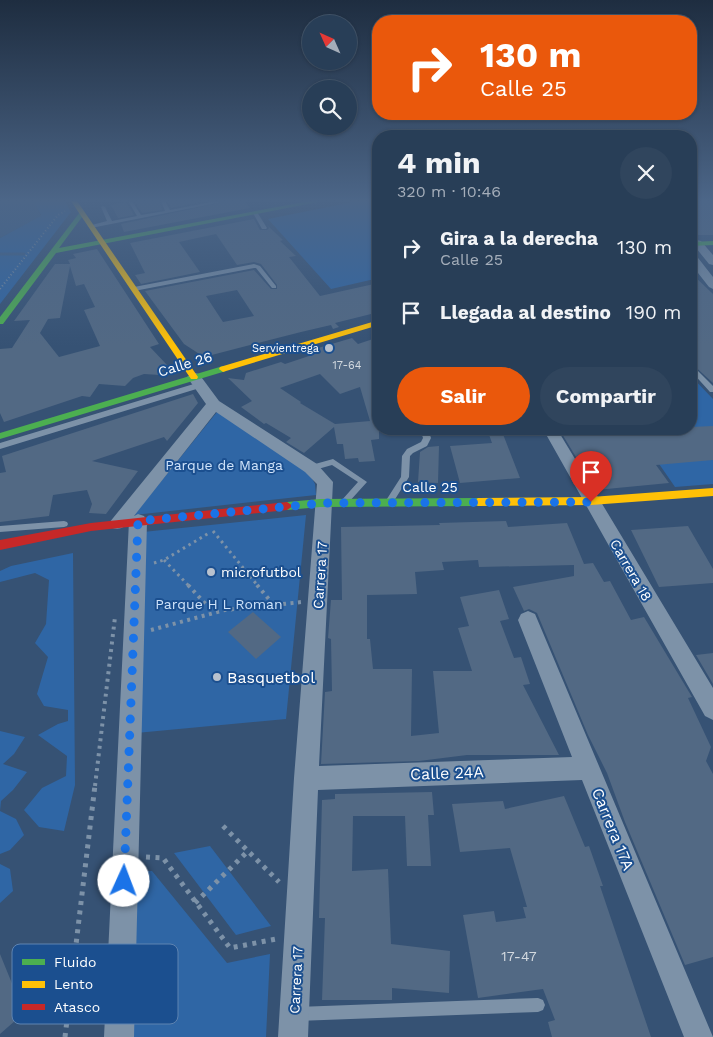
<!DOCTYPE html>
<html lang="es">
<head>
<meta charset="utf-8">
<style>
  body { margin:0; font-family:"Work Sans",sans-serif; background:#30455d; color:#f1f3f6; height:100vh; display:flex; flex-direction:column; font-size:19px; white-space:nowrap }
  * { box-sizing:border-box; margin:0 }
  p { font-size:16px; color:#a5aeba }
  .icon { flex:none; width:28px; height:28px; fill:none; stroke:currentColor; stroke-width:2; stroke-linecap:round; stroke-linejoin:round }
  .map { position:relative; flex:1; overflow:hidden }
  .sheet { position:absolute; left:372px; top:130px; width:325px; height:305px; display:flex; flex-direction:column; background:#283e57; border-radius:20px; box-shadow:0 1px 4px #0004,0 0 0 1px #44576d }
  .sheet>* { flex:none }
  .guide { position:absolute; left:372px; top:15px; width:325px; height:105px; border-radius:20px; box-shadow:0 1px 4px #0004,0 0 0 1px #44576d; background:#ea580c; color:#fff; overflow:hidden }
  .needle { width:32px; rotate:315deg }
  .fabs { position:absolute; left:302px; top:15px; display:grid; gap:10px }
  .fabs a { display:grid; place-items:center; width:55px; height:55px; border-radius:50%; background:#283e57; box-shadow:0 1px 4px #0004,0 0 0 1px #44576d; font-size:25px }
  .pin { position:absolute; display:grid; place-items:center; width:42px; height:42px; color:#fff; margin:-51px -21px; border-radius:50% 50% 50% 0; rotate:-45deg; box-shadow:0 0 5px #0007 }
  .pin .icon { rotate:45deg }
  .me { position:absolute; width:55px; margin:-28px; rotate:2deg; stroke-linejoin:round; filter:drop-shadow(0 0 4px #0008) }
  .turn { display:flex; align-items:center; gap:18px; height:105px; padding:0 25px; font-size:22px }
  .turn .icon { width:65px; height:65px; stroke-width:2.5 }
  .turn b { display:block; font-size:35px; line-height:42px }
  .round { display:grid; place-items:center; flex:none; width:52px; height:52px; border-radius:26px; background:#30455d }
  .headline { display:flex; align-items:center; justify-content:space-between; height:85px; padding:0 25px }
  h1 { font-size:30px; font-weight:700; line-height:38px }
  .action { display:flex; gap:10px; margin-top:auto; padding:10px 25px }
  .action a { flex:1; height:58px; border-radius:30px; background:#ea580c; color:#fff; font-size:20px; font-weight:700; line-height:58px; text-align:center }
  .action a+a { background:#30455d; color:#f1f3f6 }
  ul { padding:0; list-style:none }
  li { display:flex; align-items:center; gap:15px; height:65px; padding:0 25px }
  li div { flex:1 }
  li b { display:block; font-size:19px }
  li em { font-style:normal }
  .map>svg:first-child { display:block }
</style>
</head>
<body>
<div class="map">
<svg width="713" height="1037" viewBox="0 0 713 1037">
  <rect width="100%" height="100%" fill="#365274"/>
  <path fill="#2f66a5" d="M39,201H65L71,212L0,304V238L41,215L35,204Z
    M358,201H379V278L331,289L268,219Z
    M691,376L713,399V484L675,487L635,429H691Z
    M217,412L309,473L315,484L316,495L134,515Z
    M306,515L286,719L136,733L143,532Z
    M73,553L75,785L64,831L39,827L24,810L42,788L66,776L67,756L38,735L58,724L68,721V710L44,706L37,694L48,657L35,643L46,624L49,580L35,573L0,582V571L11,566Z
    M0,731L25,737L14,754L3,764L27,772L13,790L1,801L0,811L16,819L24,835L10,850L0,854Z
    M210,846L271,926L236,935L174,853Z
    M0,864L10,869L13,891L0,903Z
    M152,871L227,963L270,954L266,1037H130L133,872Z"/>
  <path fill="#3b618d" d="M0,201H39L35,204L41,216L0,238Z"/>
  <g fill="none" stroke-linecap="round" stroke-linejoin="round">
    <path stroke="#3b618d" stroke-width="3" d="M0,254H24"/>
  </g>
  <path fill="#526984" fill-rule="evenodd" d="M134,201H159L162,210L142,213Z
    M167,201H205L171,208Z
    M229,201H244L250,208L124,232L121,224Z
    M691,201H713V235H691Z
    M126,202L134,215L118,218L111,205Z
    M254,219L260,230H267L269,228L267,225L283,240L280,241L296,256L289,257L320,296L374,284L379,288V312L335,323L339,327L333,329L331,325L301,332L204,357L184,344L145,291L254,270L271,289H277V285L261,264L254,262L237,265L216,234L179,242L200,272L141,284L135,275L145,273L130,243ZM237,290L254,316L223,322L206,296Z
    M97,249L159,344L150,347L167,365L160,375L144,374L133,378L125,386L99,384L90,397L82,396L4,422L0,413V349L12,348L30,320L14,321L55,264H70L68,260L76,258L73,254ZM70,266L76,286L84,284L95,307L84,310L100,346L59,357L40,333L48,319L60,318Z
    M691,273L713,294V383L691,363Z
    M379,337V439L371,440L375,461L359,462L358,458L345,459L343,444H337L334,427L304,453L286,442L291,438L266,423L264,424L241,407L252,401L228,378L244,380L246,373L281,362L285,364L321,352L318,348L352,338L358,344ZM320,374L340,394L360,387L370,421L335,424L300,403L301,402L280,388Z
    M193,394L198,403L167,441L164,437L92,461L138,471L106,514L89,513L92,504L87,490L53,495L49,516L0,522V473L6,472L2,456Z
    M713,426V460L656,465L669,483L596,490L559,429H633L634,431L691,429V427Z
    M487,429H501L520,478L460,483L450,446L492,443Z
    M439,446L438,483L418,482L420,452L428,447Z
    M506,521L508,527L567,523L584,564L593,563L604,582L610,581L631,620L644,617L692,697L688,698L711,747L706,761L713,774V957L685,965L625,822L607,773L588,735L537,613L529,609L524,611L513,587L574,576V565L479,567L478,560L442,562L444,570L415,572L417,594L367,595V639H370L373,669H412L411,736L439,733L433,671H472L458,628L469,626L460,597L499,590L509,619L500,621L514,658L521,657L530,684L523,685L559,755H467L419,761L321,764L325,692L332,691L331,639L328,638L331,600H342L341,527L440,525L439,523Z
    M688,526L713,569V583L659,587L631,530Z
    M253,612L281,637L256,659L228,632Z
    M713,653V684L696,655Z
    M432,792L434,815H428L431,866H407L405,816H353L352,871L388,869L391,944L450,951L449,993L392,988V1000H322L325,918H319L322,800L335,799V794Z
    M564,796L585,847L589,846L603,886H600L651,1037H552L548,1022L555,1020L543,989L478,998L463,915L494,911L496,922L526,918L523,907H527L510,848L460,852L452,804L503,801L505,809Z
    M0,954L24,1013L0,1034Z"/>
  <g fill="none" stroke-linecap="round" stroke-linejoin="round">
    <path stroke="#7d92a8" stroke-width="2" stroke-dasharray="1 2.5" stroke-linecap="butt" d="M0,289L58,215L65,211"/>
    <path stroke="#7d92a8" stroke-width="3" stroke-dasharray="2.5 4" stroke-linecap="butt" d="M213,531L258,586
      M164,560L189,586
      M154,563L164,560L209,533"/>
    <path stroke="#7d92a8" stroke-width="4" stroke-dasharray="3 4.5" stroke-linecap="butt" d="M188,585L213,612
      M257,585L272,603
      M151,630L225,610L302,602
      M95,786L115,617"/>
    <path stroke="#7d92a8" stroke-width="5" stroke-dasharray="4 5.5" stroke-linecap="butt" d="M223,826L279,882
      M146,857L163,858L230,948L276,939
      M195,903L248,851
      M65,1037L95,785"/>
    <path fill="#7d92a8" fill-rule="evenodd" d="M128,201H132L141,215L165,211L161,201H165L170,210L216,201H227L91,228L88,226L107,221L101,207L103,206L105,207L112,221L137,216Z
      M253,212H257L267,228L266,229H262L253,213Z
      M254,264L260,266L276,286V288H272L256,268H254L134,291L131,289L134,287Z
      M691,365L693,366L713,386V392H710L691,371Z
      M197,383H203L204,385L203,387L0,449V443Z
      M420,429H428L431,438L427,446L413,453L410,456L409,477L392,504H386L385,502L401,477L402,456L407,449L421,442L423,438Z
      M333,459L367,482L348,503L345,504L341,501L358,482L332,465L311,471L307,468L308,466Z
      M64,521L67,522L68,524L67,526L64,527L0,532V526Z
      M538,998L543,1000L545,1005L543,1010L538,1012L297,1021L292,1019L290,1014L292,1009L297,1007Z"/>
    <path fill="#7d92a8" fill-rule="evenodd" d="M697,240L701,241L713,255V265L709,264L692,243Z
      M691,253L695,254L713,277V289L709,287L691,264Z
      M194,373L199,374L219,401L317,464L333,482L319,766L572,757L518,620L521,614L528,611L535,614L713,1037H684L582,780L318,790L308,1037H278L294,778L317,484L305,472L216,412L134,516L138,514L144,516L147,521L134,1037H104L129,521C124,528 120,530 112,528L109,523L206,404L187,377Z
      M543,429H557L713,688V720L705,716Z"/>
    <path fill="#4caf50" fill-rule="evenodd" d="M309,201H323L56,253L3,324H0V317L80,212L85,213L59,248Z
      M713,241V245L691,246V242Z
      M223,366L226,367V371L0,439V433Z
      M478,498L483,502L478,506L320,507L287,510L281,506L287,502L320,499Z"/>
    <path fill="#ffc107" fill-rule="evenodd" d="M71,201H77L198,377L197,379H191Z
      M379,320V325L226,371L223,372L219,369L220,367Z
      M713,488V496L591,505L478,506L473,502L478,498L591,497Z"/>
    <path fill="#c62828" fill-rule="evenodd" d="M287,502L293,506L287,510L91,531L0,550V540L91,523Z"/>
  </g>
  <linearGradient id="sky" x2="0" y2="1"><stop stop-color="#1e2d40"/><stop offset="0.58" stop-color="#4c6688"/><stop offset="1" stop-color="#4c6688" stop-opacity="0"/></linearGradient>
  <rect width="713" height="346" fill="url(#sky)"/>
  <g fill="none" stroke-linecap="round" stroke-linejoin="round">
    <path stroke="#1a73e8" stroke-width="9" stroke-dasharray="0 16.2" d="M124,881L138,521L324,503L591,502"/>
  </g>
  <g fill="#b9c2ce" stroke="#1b4f8f" stroke-width="2">
    <circle cx="329" cy="348" r="5"/>
    <circle cx="211" cy="572" r="5"/>
    <circle cx="217" cy="677" r="5"/>
  </g>
  <g text-anchor="middle" dominant-baseline="central" stroke-width="4" stroke-linejoin="round" paint-order="stroke">
    <g font-size="11" fill="#fff" stroke="#1b4f8f" text-anchor="end">
      <text x="319" y="348">Servientrega</text>
    </g>
    <g font-size="11" fill="#d4dae0">
      <text x="347" y="365">17-64</text>
    </g>
    <g font-size="14" fill="#fff" stroke="#1b4f8f">
      <text transform="translate(185 364) rotate(-17)">Calle 26</text>
      <text x="430" y="487">Calle 25</text>
      <text transform="translate(631 570) rotate(60)">Carrera 18</text>
      <text transform="translate(320 575) rotate(-86)">Carrera 17</text>
      <text transform="translate(296 980) rotate(-87)">Carrera 17</text>
    </g>
    <g font-size="14" fill="#cfe3fa" stroke="#1b4f8f">
      <text x="224" y="465">Parque de Manga</text>
      <text x="219" y="604">Parque H L Roman</text>
    </g>
    <g font-size="14" fill="#fff" stroke="#1b4f8f" text-anchor="start">
      <text x="221" y="572">microfutbol</text>
    </g>
    <g font-size="14" fill="#d4dae0">
      <text x="519" y="956">17-47</text>
    </g>
    <g font-size="16" fill="#fff" stroke="#1b4f8f" text-anchor="start">
      <text x="227" y="677">Basquetbol</text>
    </g>
    <g font-size="16" fill="#fff" stroke="#1b4f8f">
      <text transform="translate(447 773) rotate(-2)">Calle 24A</text>
      <text transform="translate(613 829) rotate(68)">Carrera 17A</text>
    </g>
  </g>
  <rect x="12" y="944" width="166" height="80" rx="8" fill="#1b4f8f" stroke="#5f84b1" stroke-width="1"/>
  <rect x="22" y="959" width="23" height="6" fill="#4caf50"/>
  <rect x="22" y="981" width="23" height="7" fill="#ffc107"/>
  <rect x="22" y="1004" width="23" height="6" fill="#c62828"/>
  <g font-size="14" fill="#fff">
    <text x="54" y="967">Fluido</text>
    <text x="54" y="989">Lento</text>
    <text x="54" y="1012">Atasco</text>
  </g>
</svg>
<div class="fabs">
<a><svg class="needle" viewBox="-14 -14 28 28"><path d="M0-13l5 13h-10z" fill="#e53935"/><path d="M0 13l5-13h-10z" fill="#a5aeba"/></svg></a>
<a><svg class="icon" aria-label="search" viewBox="0 0 24 24"><circle cx="10" cy="10" r="6"/><path d="M15 15l6 6"/></svg></a>
</div>
<div class="pin" style="left:591px;top:502px;background:#d93025"><svg class="icon" aria-label="arrive" viewBox="0 0 24 24"><path d="M6 21V4h12l-3 4 3 4H6"/></svg></div>
<svg class="me" style="left:124px;top:881px" viewBox="-20 -20 40 40"><circle r="19" fill="#fff"/><path d="M0-13L10 11 0 6-10 11z" fill="#1a73e8"/></svg>
<div class="guide">
<div class="turn"><svg class="icon" aria-label="right" viewBox="0 0 24 24"><path d="M7 20v-9h11M14 6l5 5-5 5"/></svg><div><b>130 m</b>Calle 25</div></div>
</div>
<section class="sheet">
<div class="headline"><div><h1>4 min</h1><p>320 m · 10:46</p></div><a class="round"><svg class="icon" aria-label="close" viewBox="0 0 24 24"><path d="M6 6l12 12M18 6L6 18"/></svg></a></div>
<ul>
<li><svg class="icon" aria-label="right" viewBox="0 0 24 24"><path d="M7 20v-9h11M14 6l5 5-5 5"/></svg><div><b>Gira a la derecha</b><p>Calle 25</p></div><em>130 m</em></li>
<li><svg class="icon" aria-label="arrive" viewBox="0 0 24 24"><path d="M6 21V4h12l-3 4 3 4H6"/></svg><div><b>Llegada al destino</b></div><em>190 m</em></li>
</ul>
<div class="action"><a>Salir</a><a>Compartir</a></div>
</section>
</div>
</body>
</html>
